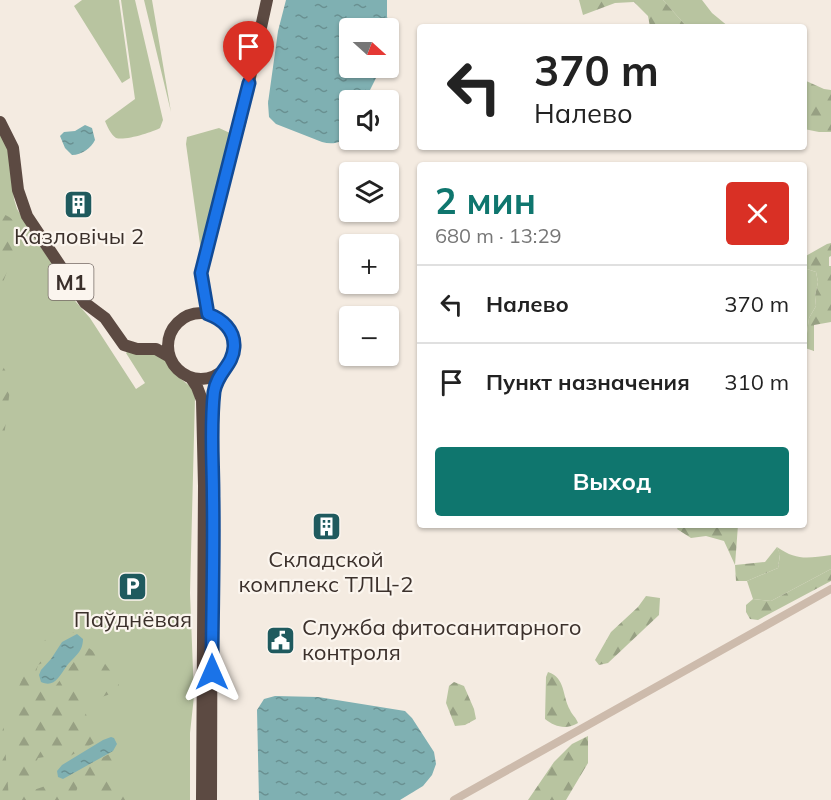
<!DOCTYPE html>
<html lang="ru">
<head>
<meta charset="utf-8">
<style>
  body { margin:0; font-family:Mulish,sans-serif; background:#f6f6f6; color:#222; height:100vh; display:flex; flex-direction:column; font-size:22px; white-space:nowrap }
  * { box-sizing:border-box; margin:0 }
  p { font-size:20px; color:#767676 }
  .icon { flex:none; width:33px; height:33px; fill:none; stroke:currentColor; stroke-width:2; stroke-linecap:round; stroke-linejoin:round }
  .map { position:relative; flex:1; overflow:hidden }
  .sheet { position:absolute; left:417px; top:162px; width:390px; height:366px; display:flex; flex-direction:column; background:#fff; border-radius:6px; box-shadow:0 2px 4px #0004 }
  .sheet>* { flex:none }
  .banner { position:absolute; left:417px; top:24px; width:390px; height:126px; border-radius:6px; box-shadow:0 2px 4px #0004; background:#fff; color:#222; overflow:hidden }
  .needle { width:39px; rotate:111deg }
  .controls { position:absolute; left:339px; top:18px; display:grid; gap:12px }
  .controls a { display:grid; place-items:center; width:60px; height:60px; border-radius:6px; background:#fff; box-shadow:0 2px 4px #0004; font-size:30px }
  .pin { position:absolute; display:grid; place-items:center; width:51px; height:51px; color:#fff; margin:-62px -26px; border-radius:50% 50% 50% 0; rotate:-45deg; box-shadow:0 0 6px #0007 }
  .pin .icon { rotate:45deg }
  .me { position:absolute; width:66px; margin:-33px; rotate:0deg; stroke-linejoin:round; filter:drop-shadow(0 0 4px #0008) }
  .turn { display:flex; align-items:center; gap:21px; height:126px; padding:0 18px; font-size:27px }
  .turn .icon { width:78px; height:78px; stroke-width:2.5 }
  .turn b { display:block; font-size:42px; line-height:51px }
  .round { display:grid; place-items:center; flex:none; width:63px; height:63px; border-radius:6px; background:#f6f6f6 }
  .summary { display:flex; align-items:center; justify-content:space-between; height:102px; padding:0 18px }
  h1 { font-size:36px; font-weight:700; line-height:45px; color:#0f766e }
  .cta { display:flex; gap:12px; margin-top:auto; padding:12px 18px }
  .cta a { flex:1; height:69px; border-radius:6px; background:#0f766e; color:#fff; font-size:24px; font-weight:700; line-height:69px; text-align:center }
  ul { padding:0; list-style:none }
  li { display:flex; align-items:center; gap:18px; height:78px; padding:0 18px; border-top:2px solid #e0e0e0 }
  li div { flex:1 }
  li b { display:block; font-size:22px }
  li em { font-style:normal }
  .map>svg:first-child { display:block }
</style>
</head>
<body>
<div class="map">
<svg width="831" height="800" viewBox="0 0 831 800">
  <defs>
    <pattern id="forest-firs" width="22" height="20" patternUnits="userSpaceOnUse" patternTransform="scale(1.5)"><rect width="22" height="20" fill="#b8c4a0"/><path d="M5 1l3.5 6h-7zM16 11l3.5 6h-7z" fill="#97a083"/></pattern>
    <pattern id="water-ripples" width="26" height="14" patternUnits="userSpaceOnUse" patternTransform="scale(1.5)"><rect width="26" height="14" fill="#7fb0b2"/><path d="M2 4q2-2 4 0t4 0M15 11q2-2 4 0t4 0" fill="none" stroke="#699091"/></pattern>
  </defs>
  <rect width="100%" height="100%" fill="#f4ebe1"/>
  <path fill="#b8c4a0" d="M82,0H119L130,78L122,83L74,6Z
    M121,0H135L163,120L160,128C153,132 125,141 116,138C111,135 107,126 105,121L135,99Z
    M144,0H152L171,112Z
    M663,0H702L712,13L729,27H687Z
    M219,128L230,133L202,258L186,144L187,137Z
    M0,133L8,147L14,199L17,209L76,302L90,318L136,389L145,383L126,353L127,352L146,351L163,357L176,375L191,387L195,397L190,593L194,696L190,733V800H0Z
    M804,268L816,272L818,282L815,296L816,306L809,318L805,348L807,359H804Z
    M777,547C797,561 808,558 831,555V569L771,601L753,599L747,581L778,568L780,555Z"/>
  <path fill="url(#forest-firs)" d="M579,0H663L687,27H650L648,16L634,2L615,3L583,15Z
    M804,80L824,89L831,90V132H819L804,129Z
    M1,213C7,216 12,217 15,224C22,237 4,277 0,292Z
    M831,243V256L829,257V266H831V322L814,325V351L805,348L809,318L816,306L815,296L818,282L816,272L804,268V257L827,244Z
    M0,361L11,381L0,469Z
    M679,525H775H738L735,565L765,562L777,547L780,554L778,568L747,581H736L735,565L724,541L706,536L691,538L677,529Z
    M831,569V581L758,620L750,619L746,612V605L753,599L771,601Z
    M646,596L660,598L659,615L608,663L599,665L595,660L611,632L638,607Z
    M74,632C61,638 53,649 46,661L38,665C34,678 34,685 46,693L54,688L86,646C101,655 110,670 119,685L116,692L96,699L94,696L102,678L99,671L87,668L79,675C79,704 88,716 96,742L57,763L56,758L51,756L38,758C32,770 35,779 31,791L65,779L116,750L110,767L126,795L132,800H103L90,779L80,781L73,800H16L12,708L17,691L32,656L45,640L63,633Z
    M548,672C566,678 562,696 570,710C572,715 576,717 578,723C566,730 555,727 545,719L546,677Z
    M454,682L464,686L474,709L476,719L465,725L455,726L446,703L449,686Z
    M0,718H3L9,800H0Z
    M588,736V763L566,800H528L554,762L572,744Z"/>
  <path fill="url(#water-ripples)" d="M286,0H387V17L393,29L389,51L388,28H350V68H381L365,100H350L349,133C343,143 333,145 322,142L276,124L269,117L268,103L278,31Z
    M85,125L92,128L95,140C91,148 82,155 72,155L65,148L60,136L64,132L75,131Z
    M77,634L83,639C83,653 73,657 66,667C59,677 54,688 41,682L39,675L41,670L51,659L62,642Z
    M275,696L318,697L405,711L412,718L434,752L436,764L432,775L423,786L400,800H259L257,710L264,699Z
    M111,737L114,738L117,744L113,751L63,779L58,777L57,771L62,765L103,740Z"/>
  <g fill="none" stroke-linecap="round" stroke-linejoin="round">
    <path stroke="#cdbbac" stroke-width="8" d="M454,800L831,589"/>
    <path stroke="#5c4a42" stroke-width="12" d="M0,122L13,148L18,190L27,216L85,303L105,318L124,345L137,349H156L170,357
      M168 346a33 33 0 1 1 66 0a33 33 0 1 1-66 0Z
      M208,314L201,273L223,184L240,123L267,0
      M191,378L197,387L202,400L204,486L202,800
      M211,800L212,440L214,393L220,373"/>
  </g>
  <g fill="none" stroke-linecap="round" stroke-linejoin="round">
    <defs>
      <path id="route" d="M212,672C212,614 214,555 213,497C213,463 210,427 214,392C217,372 233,366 234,347C235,330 222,319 208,314L201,273L249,83"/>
    </defs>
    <use href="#route" stroke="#114b97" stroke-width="15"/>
    <use href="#route" stroke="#1a73e8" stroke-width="10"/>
  </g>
  <defs>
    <symbol id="building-square" viewBox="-11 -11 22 22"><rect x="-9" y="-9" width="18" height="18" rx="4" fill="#1f5a5e" stroke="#fbf5ee"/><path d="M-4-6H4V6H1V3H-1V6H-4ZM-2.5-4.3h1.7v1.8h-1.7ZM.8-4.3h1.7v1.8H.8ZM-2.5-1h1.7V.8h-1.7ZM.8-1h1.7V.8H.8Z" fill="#fff"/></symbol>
    <symbol id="parking-square" viewBox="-11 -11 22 22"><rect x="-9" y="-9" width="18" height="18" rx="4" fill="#1f5a5e" stroke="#fbf5ee"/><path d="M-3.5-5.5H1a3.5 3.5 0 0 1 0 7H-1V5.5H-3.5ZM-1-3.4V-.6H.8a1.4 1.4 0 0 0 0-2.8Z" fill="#fff"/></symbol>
    <symbol id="civic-square" viewBox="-11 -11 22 22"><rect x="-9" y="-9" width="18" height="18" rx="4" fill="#1f5a5e" stroke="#fbf5ee"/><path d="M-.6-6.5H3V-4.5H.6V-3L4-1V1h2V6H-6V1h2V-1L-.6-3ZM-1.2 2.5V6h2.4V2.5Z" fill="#fff"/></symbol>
  </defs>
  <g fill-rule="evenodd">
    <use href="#building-square" x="62" y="188" width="33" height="33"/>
    <use href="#building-square" x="310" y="510" width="33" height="33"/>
    <use href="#parking-square" x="116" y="570" width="33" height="33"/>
    <use href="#civic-square" x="264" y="624" width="33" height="33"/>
  </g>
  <g text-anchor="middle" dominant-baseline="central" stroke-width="4.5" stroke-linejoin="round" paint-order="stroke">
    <rect fill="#fbf5ee" stroke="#756b66" stroke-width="1.5" x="48.5" y="264" width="45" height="36" rx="4.5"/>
    <g font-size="21" font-weight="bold" fill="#3b302b">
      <text x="71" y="282">М1</text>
    </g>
    <g font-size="22" fill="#3b302b" stroke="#fbf5ee">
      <text x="79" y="236">Казловічы 2</text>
      <text x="326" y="559">Складской<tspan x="326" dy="25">комплекс ТЛЦ-2</tspan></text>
      <text x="133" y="619">Паўднёвая</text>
      <text x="302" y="627" text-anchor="start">Служба фитосанитарного<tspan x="302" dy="25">контроля</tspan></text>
    </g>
  </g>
</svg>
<div class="controls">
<a><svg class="needle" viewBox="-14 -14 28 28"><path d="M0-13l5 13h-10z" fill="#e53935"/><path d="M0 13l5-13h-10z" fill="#767676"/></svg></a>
<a><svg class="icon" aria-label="sound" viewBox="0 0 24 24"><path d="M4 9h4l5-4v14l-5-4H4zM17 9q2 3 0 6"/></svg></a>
<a><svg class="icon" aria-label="layers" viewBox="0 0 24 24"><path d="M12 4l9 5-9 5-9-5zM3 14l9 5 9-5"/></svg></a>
<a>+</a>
<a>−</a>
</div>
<div class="pin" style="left:249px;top:83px;background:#d93025"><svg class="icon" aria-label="arrive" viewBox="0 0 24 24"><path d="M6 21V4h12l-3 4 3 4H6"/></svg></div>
<svg class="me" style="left:212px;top:672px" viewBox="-20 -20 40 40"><path d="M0-17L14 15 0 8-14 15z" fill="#1a73e8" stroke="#fff" stroke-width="4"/></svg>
<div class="banner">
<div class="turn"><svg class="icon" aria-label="left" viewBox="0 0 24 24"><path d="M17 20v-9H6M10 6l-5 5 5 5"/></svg><div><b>370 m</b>Налево</div></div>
</div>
<section class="sheet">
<div class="summary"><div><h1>2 мин</h1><p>680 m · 13:29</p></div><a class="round" style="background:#d93025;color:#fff"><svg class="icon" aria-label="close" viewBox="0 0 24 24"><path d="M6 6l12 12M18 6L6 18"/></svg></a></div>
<ul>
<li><svg class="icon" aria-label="left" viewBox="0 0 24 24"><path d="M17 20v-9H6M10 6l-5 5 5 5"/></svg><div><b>Налево</b></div><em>370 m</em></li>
<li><svg class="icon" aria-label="arrive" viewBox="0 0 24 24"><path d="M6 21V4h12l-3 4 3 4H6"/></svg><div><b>Пункт назначения</b></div><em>310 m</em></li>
</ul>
<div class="cta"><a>Выход</a></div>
</section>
</div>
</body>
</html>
